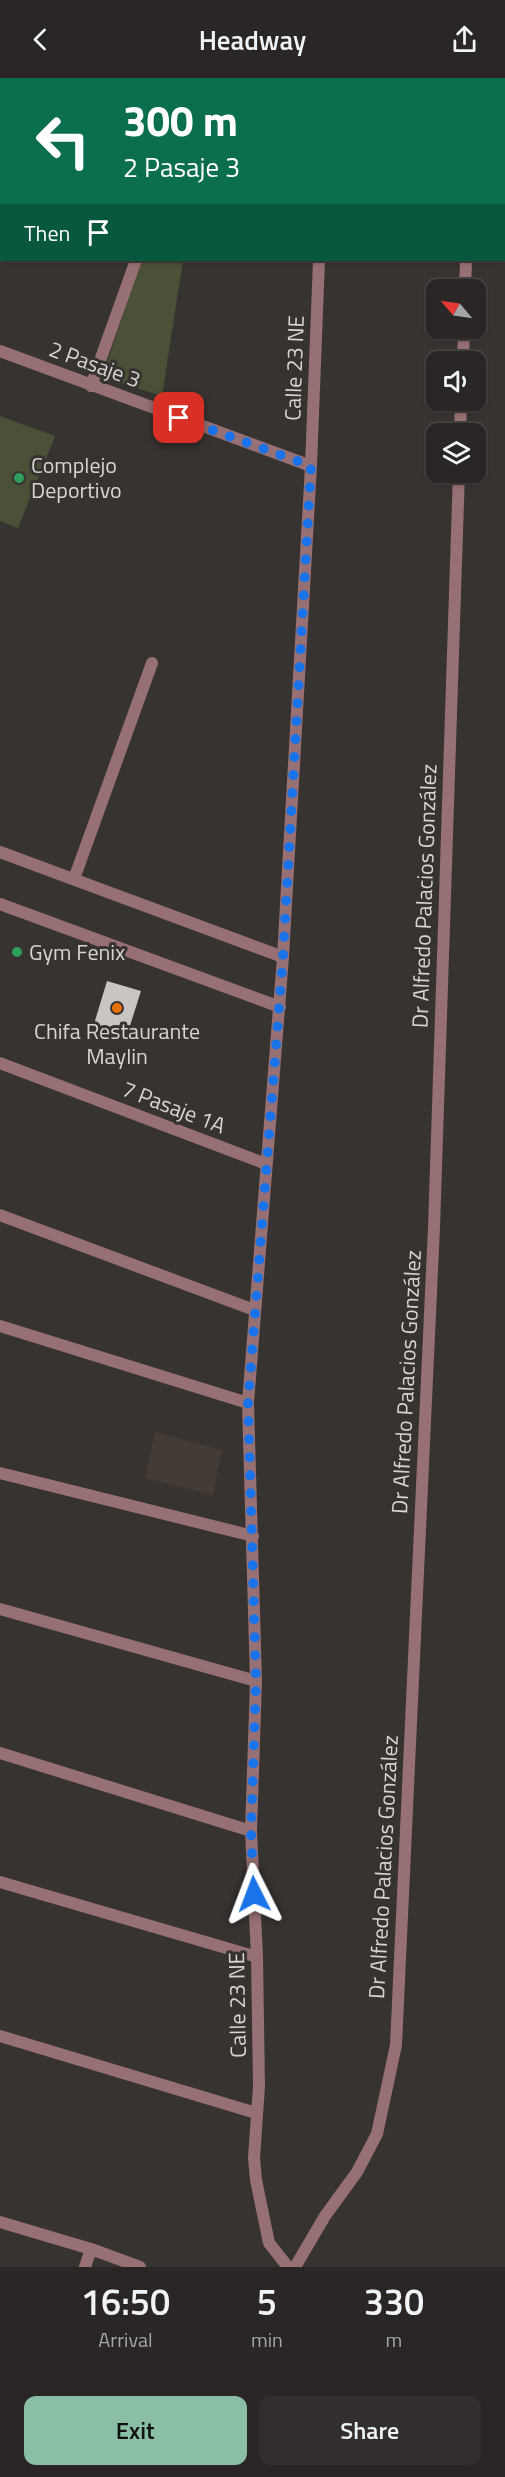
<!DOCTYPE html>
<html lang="en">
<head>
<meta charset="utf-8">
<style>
  body { margin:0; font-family:"Titillium Web",sans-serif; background:#312e2d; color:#f1f3f6; height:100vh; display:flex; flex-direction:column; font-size:22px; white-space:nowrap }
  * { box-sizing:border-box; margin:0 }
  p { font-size:20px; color:#a5a5a7 }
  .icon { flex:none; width:33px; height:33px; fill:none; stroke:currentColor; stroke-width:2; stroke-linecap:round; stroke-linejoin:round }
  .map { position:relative; height:2189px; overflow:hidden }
  .details { display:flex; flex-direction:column; background:#292625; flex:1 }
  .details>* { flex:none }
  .top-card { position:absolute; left:0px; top:0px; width:506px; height:183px; box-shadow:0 2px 4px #0004,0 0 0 2px #454342; background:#0b6e4f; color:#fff; overflow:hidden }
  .needle { width:39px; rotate:299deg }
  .controls { position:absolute; left:426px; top:201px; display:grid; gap:12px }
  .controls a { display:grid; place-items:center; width:60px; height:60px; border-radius:12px; background:#292625; box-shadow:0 2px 4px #0004,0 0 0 2px #454342; font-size:30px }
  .pin { position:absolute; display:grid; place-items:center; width:51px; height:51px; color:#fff; margin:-26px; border-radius:12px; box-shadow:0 3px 9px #0006 }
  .me { position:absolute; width:66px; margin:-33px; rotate:357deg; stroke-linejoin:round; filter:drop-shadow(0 0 4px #0008) }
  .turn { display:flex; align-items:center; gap:21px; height:126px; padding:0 24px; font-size:27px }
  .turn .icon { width:78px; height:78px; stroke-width:2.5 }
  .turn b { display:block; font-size:42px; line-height:51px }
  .then { display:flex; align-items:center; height:57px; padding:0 24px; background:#0003; gap:12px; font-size:22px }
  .eta { display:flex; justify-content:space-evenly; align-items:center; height:102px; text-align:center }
  .eta b { font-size:36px; font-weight:600; line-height:42px }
  .cta { display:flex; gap:12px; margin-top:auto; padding:12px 24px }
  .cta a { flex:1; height:69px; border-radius:12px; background:#8abfa5; color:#111; font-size:24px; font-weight:600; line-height:69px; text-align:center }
  .cta a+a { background:#312e2d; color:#f1f3f6 }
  header { display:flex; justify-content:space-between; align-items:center; height:78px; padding:0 24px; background:#292625; font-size:27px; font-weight:600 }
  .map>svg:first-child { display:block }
</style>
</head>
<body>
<header><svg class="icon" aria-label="back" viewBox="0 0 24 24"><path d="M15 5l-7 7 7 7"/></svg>Headway<svg class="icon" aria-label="share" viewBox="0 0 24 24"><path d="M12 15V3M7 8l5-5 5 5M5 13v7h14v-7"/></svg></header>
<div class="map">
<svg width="505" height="2189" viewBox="0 0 505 2189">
  <rect width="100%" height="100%" fill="#373331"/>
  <path fill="#433b34" d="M155,1354L222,1372L213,1417L145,1400Z"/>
  <path fill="#4a5137" d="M142,182H183L162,318L102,299Z
    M0,338L55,358L18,450L0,443Z"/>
  <path fill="#c9c5c2" d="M107,903L141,913L127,957L94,946Z"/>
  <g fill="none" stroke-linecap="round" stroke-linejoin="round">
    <path stroke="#967072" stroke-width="12" d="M8,2V0
      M199,2L200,0
      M327,2V0
      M472,2V0
      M0,24L2,19
      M465,212L466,182
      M0,273L311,388
      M463,284L464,250
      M91,308L136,182
      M460,356L461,322
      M0,774L283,879
      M74,801L152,585
      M0,826L280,929
      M0,985L266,1086
      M0,1137L254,1232
      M0,1248L248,1325
      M0,1395L253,1458
      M0,1531L256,1603
      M0,1675L251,1753
      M0,1804L257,1879
      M0,1958L256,2035
      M0,2144L91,2171L140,2189
      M85,2189L91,2171
      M288,2189L269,2165L256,2102L254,2080L259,2008L257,1879L251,1753L256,1603L248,1325L283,879L311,388L319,182
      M295,2189L325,2138L357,2094L377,2056L396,1967L434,1150L459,394"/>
  </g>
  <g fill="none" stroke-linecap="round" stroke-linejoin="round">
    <path stroke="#1a73e8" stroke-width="10" stroke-dasharray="0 18" d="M179,340L311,388L283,879L248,1325L256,1603L251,1753L254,1816"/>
  </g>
  <g fill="#2e9e5b" stroke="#373331" stroke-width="2">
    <circle cx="19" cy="400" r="6"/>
    <circle cx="17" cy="874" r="6"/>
  </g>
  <circle fill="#e8710a" stroke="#373331" stroke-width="2" cx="117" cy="930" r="6"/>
  <g text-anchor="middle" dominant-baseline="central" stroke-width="6" stroke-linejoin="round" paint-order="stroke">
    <g font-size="22" fill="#d7d5d3" stroke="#373331">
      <text transform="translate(95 286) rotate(20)">2 Pasaje 3</text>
      <text transform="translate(294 290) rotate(-88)">Calle 23 NE</text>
      <text transform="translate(424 818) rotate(-88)">Dr Alfredo Palacios González</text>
      <text transform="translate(174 1029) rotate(21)">7 Pasaje 1A</text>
      <text transform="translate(406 1304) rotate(-87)">Dr Alfredo Palacios González</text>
      <text transform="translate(383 1789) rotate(-87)">Dr Alfredo Palacios González</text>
      <text transform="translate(237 1927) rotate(-91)">Calle 23 NE</text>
    </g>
    <g font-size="22" fill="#d7d5d3" stroke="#373331" text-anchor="start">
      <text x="31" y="387">Complejo<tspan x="31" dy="25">Deportivo</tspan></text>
      <text x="29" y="874">Gym Fenix</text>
      <text x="117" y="953" text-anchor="middle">Chifa Restaurante<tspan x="117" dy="25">Maylin</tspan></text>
    </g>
  </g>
</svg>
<div class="controls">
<a><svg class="needle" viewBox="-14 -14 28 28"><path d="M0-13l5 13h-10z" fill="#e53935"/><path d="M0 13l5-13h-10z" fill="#a5a5a7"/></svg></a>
<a><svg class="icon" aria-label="sound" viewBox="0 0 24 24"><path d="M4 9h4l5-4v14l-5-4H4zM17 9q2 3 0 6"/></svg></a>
<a><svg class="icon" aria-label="layers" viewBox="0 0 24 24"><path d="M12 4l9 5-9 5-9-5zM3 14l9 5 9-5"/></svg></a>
</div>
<div class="pin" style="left:179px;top:340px;background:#d93025"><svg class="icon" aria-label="arrive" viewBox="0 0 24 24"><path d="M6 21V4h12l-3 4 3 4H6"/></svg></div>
<svg class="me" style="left:254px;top:1816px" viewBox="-20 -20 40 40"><path d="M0-17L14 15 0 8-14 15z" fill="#1a73e8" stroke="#fff" stroke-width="4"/></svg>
<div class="top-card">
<div class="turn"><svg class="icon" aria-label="left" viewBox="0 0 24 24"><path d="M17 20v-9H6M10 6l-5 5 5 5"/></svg><div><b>300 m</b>2 Pasaje 3</div></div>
<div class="then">Then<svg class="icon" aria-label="arrive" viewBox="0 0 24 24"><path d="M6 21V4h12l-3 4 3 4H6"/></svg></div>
</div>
</div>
<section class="details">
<div class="eta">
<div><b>16:50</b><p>Arrival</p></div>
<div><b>5</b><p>min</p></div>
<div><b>330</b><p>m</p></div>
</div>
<div class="cta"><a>Exit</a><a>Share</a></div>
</section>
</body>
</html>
